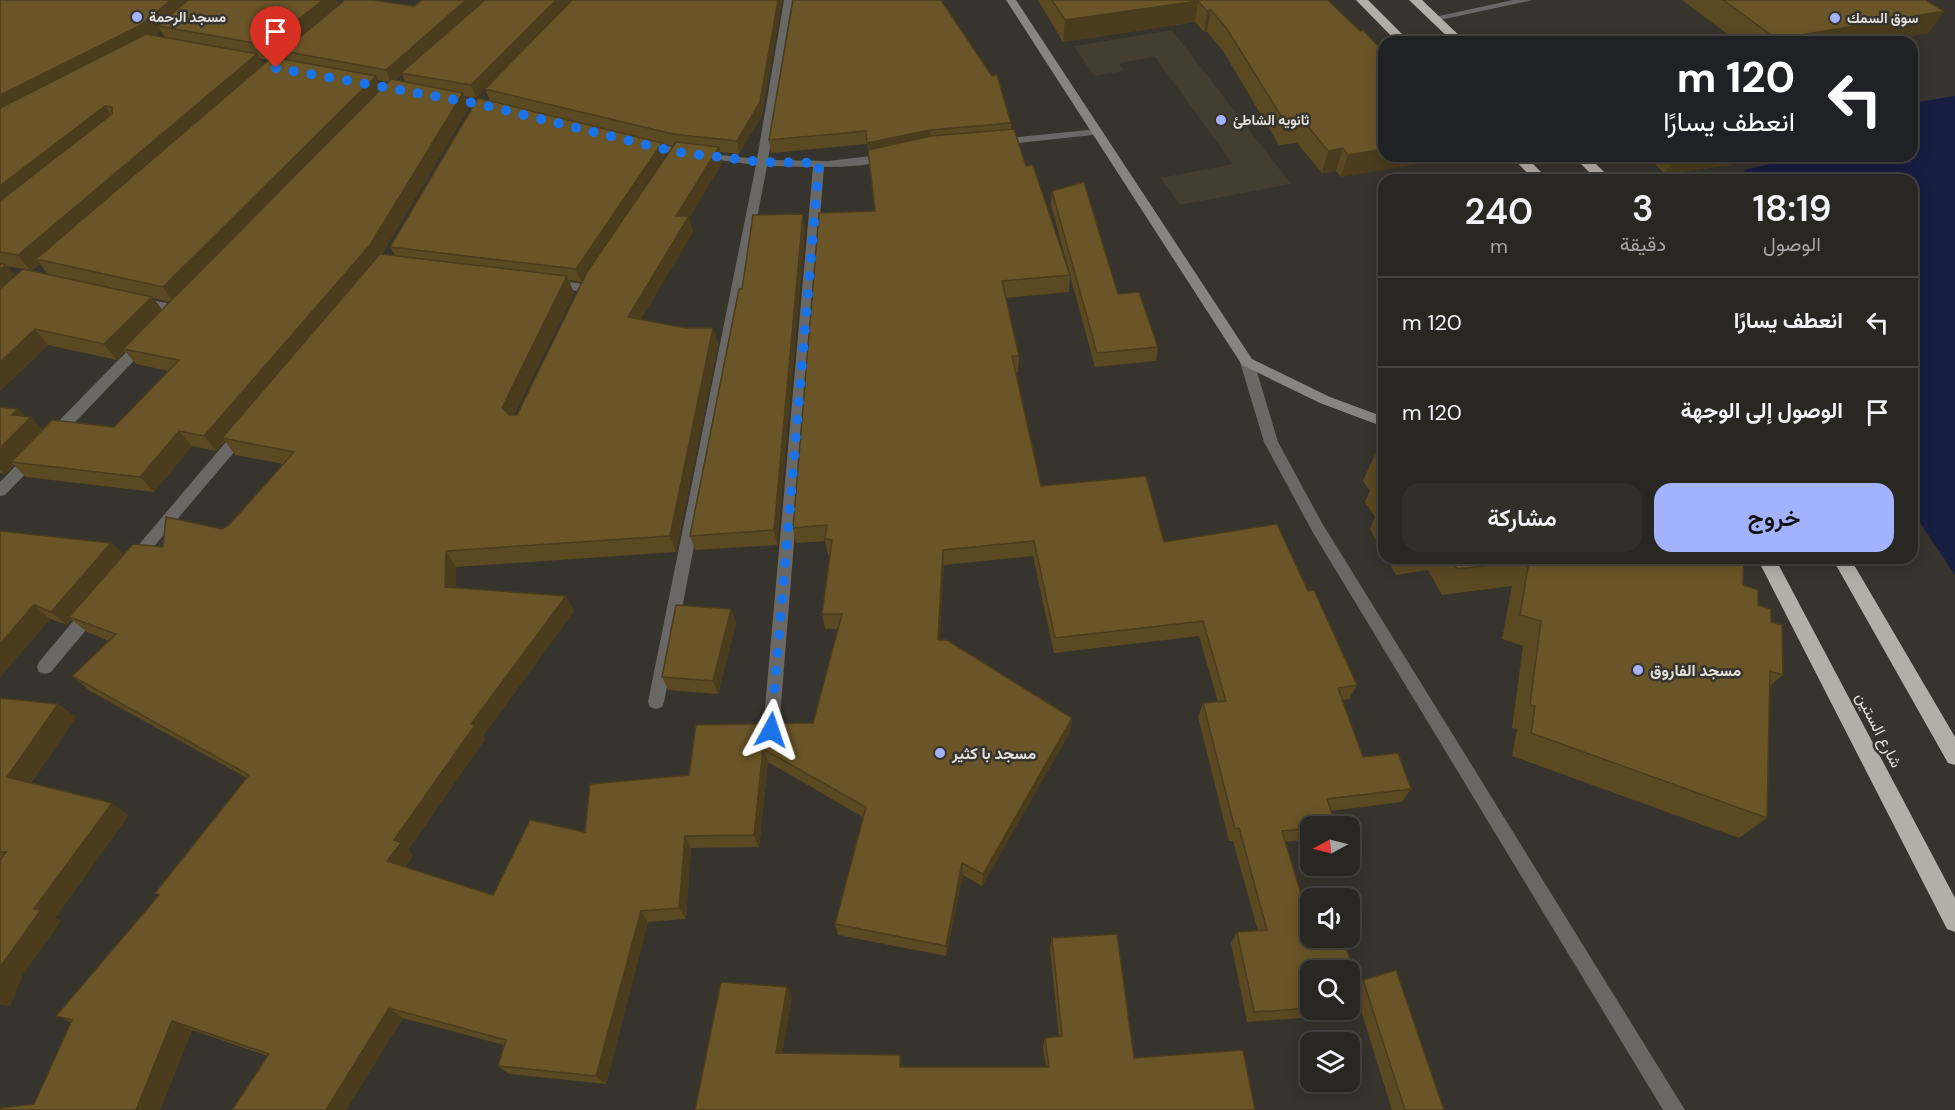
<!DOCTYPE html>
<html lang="ar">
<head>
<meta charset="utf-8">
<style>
  body { margin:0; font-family:"DM Sans",Vazirmatn,sans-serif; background:#312f2a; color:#f1f3f6; direction:rtl; height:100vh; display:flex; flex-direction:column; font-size:22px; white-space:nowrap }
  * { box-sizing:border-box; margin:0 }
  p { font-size:20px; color:#a5a5a5 }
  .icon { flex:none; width:33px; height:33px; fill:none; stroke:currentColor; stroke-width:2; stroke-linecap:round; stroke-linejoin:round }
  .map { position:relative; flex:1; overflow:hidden; direction:ltr }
  .panel { position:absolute; left:1378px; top:174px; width:540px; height:390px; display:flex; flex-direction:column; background:#292722; border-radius:18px; box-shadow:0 3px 15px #0003,0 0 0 2px #454440; direction:rtl }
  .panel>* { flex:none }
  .banner { position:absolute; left:1378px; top:36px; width:540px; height:126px; border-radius:18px; box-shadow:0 3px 15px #0003,0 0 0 2px #454440; direction:rtl; background:#202124; color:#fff; overflow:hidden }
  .needle { width:39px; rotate:263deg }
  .buttons { position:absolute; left:1300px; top:816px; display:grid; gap:12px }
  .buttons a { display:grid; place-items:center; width:60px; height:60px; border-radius:12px; background:#292722; box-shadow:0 3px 15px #0003,0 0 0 2px #454440; font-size:30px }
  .pin { position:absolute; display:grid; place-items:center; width:51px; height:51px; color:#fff; margin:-62px -26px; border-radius:50% 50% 50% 0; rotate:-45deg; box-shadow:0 0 6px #0007 }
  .pin .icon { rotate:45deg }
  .me { position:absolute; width:66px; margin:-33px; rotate:5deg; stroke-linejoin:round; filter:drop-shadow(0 0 4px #0008) }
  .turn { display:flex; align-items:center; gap:21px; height:126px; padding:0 24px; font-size:27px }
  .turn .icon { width:78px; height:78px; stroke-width:2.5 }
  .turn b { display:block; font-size:42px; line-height:51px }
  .eta { display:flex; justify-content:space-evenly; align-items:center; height:102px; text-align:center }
  .eta b { font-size:36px; font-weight:600; line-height:42px }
  .cta { display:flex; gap:12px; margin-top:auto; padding:12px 24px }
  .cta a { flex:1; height:69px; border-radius:18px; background:#a2b2fd; color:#111; font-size:24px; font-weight:600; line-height:69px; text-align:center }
  .cta a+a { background:#312f2a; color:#f1f3f6 }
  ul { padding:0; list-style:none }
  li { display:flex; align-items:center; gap:18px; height:90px; padding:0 24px; border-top:2px solid #454440 }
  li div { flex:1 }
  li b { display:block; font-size:22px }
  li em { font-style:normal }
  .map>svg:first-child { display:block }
</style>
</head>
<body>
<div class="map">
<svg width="1955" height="1110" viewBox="0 0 1955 1110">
  <rect width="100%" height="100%" fill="#37342d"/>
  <path fill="#443d31" d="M1172,30L1291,184L1180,205L1161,178L1233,164L1155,57L1119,63L1124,71L1094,76L1074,46Z"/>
  <path fill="#181e42" d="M1955,96V575L1913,512L1912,180H1732L1747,169L1809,156H1912L1913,103Z"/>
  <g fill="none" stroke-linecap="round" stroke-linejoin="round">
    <path fill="#6a6865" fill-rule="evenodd" d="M1513,0H1533L1435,21L1430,18Z"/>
    <path fill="#6a6865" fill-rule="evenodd" d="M784,0H794L768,160L829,161L887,154L892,157C881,166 840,167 824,167L779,730L777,735L771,737L765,735L763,730L813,167L767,166L664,702L662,707L656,709L650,707L648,702L756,165L674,154L641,145L646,142L703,153L757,159Z
      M447,95L498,106L499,108L494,111L443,100V96Z
      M1098,129L1103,132L1102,134L1000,145L995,142L1000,139Z
      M552,280L585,284L591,288L585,292L548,287L546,284Z
      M138,297L176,305L182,309L176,313L134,304L132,301L134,298Z
      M143,339L149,343L148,346L58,440H48L46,436L48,432L138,340Z
      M1247,357L1254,362L1278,442L1322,523L1685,1110H1663L1312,531L1264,442L1240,362Z
      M242,428L249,433L247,437L140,563H130L127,559L130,555L237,429Z
      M33,452L40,457L38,461L5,495L0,496V482L28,453Z
      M91,606L97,607L99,612L97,617L51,672L45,674L39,672L37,667L39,662L85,607Z"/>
    <path fill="#888580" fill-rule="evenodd" d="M1006,0H1016L1252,359L1330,397L1384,417V427L1320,403L1242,365Z"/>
    <path fill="#b3afa6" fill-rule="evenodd" d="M1356,0H1368L1410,42H1397Z
      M1409,0H1422L1466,42H1453Z
      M1511,156H1525L1549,180H1534Z
      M1573,156H1588L1612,180H1597Z
      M1757,558H1775L1955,898V932L1947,929Z
      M1832,558H1850L1955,737V765L1948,763Z"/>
  </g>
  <path fill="#5b4922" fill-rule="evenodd" d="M0,0H336L339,5L345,0H373L414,6L422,0H572L476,98L465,96L469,108L382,254L395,255L390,247L478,98L490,101L485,89L572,0H782L762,115L739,154L720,152L722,163L689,218L693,232L641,319L685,328H713L718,344L676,552L456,567V588L566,596L574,611L483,736L485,739L408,850L413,855L405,867L493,895L530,820L585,832L590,784L689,775L696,725L813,723L838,629H825L822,614L830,555H828L825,541L796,543L793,528L819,213L875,211L867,144L771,153L769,140L792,0H941L992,76L997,75L1011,123V129H1014L1026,166L1033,165L1070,275L1069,292L1005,298L1019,356L1018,372H1016L1041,486L1146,476L1164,542L1277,524L1308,591L1314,590L1357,685L1349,699L1342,700L1363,757L1398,753L1411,789L1402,802L1331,811L1336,825L1335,826H1311V839L1285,842L1311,927V938H1344L1357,987L1363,980L1396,970L1444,1110H1392L1360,1007L1353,1014L1247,1022L1231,943L1237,932L1258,931L1233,841H1229L1198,717L1203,703L1218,702L1199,636L1054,653L1033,556L944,565L939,640H947L1072,718L1070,732L982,886L963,875L946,956L838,935L835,924L863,817L768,762L759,847L691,848L686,919L648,922L606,1084L509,1074L498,1066L504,1045L403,1018L346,1110H232L268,1056L192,1030L160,1110H0V1108L34,1104L71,1022L56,1016L159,895L155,893L247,778L90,691L72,676L109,641L87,632L72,620L67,625L50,619L0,677V531L111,543L123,554L133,544L163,547L166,517L222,529L229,525L283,464L235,455L225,441L216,451L192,446L154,492L26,477L14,465L5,474L0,473V407L18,409L26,417H31L43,430L52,420L114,427L169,371L136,364L125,351L117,360L48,345L0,391ZM161,31L165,38L155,36ZM284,52L288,60L277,58ZM259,58L269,60L263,65ZM402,74L405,82L394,80ZM377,80L388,82L381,89ZM662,143L673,146L588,270L665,155ZM40,264L48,274L28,270L31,271ZM7,266L23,269L15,276ZM587,272L517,415H514L574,293L569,280L581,282ZM153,298L170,302L162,310ZM1311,970H1350V1010H1311Z
    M1038,0H1328L1360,31L1384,52L1341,177L1336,171L1322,173L1297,143L1279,145L1223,51L1207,32H1204L1195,22L1063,42Z
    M1682,0H1926L1929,33L1876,42H1738Z
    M1647,156H1737L1731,165L1665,174Z
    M1052,191L1118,294L1158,347L1156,361L1095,367L1051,205Z
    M805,230L777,545L695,550L690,536L742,289Z
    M1384,453V556L1370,529L1375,517L1365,502L1370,491L1363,481L1375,454Z
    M1386,558H1744L1743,585L1771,622L1783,675L1770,686L1767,818L1739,838L1512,756L1517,729L1512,728L1523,646L1502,639L1512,586L1442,595L1428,570L1396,575Z
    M731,609L736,623L718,694L668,690L662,677Z
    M0,698L58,704L76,717L31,783L129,815L55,918L61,921L23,974L10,1006L0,1004Z
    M1052,938L1134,1058L695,1110L787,987L792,997L782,1053L902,1064V1067H1046L1043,1047L1045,1038L1059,1037L1050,948Z"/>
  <path fill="#4a3c1c" d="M171,0H197L158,26L161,31L150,40L0,116V95Z
    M318,0H336L340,7L283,51L284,52L274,61L266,45Z
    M466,0H486L391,83L386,70Z
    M556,0H572L476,98L471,85Z
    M778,0H782L762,115L739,154L737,141Z
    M1198,1L1195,22L1063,42L1065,20Z
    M1211,10L1207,32H1204L1207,11Z
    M1944,11L1929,33L1876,42H1775L1777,39Z
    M257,54L265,69L36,259L40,264L31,271L18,255Z
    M376,76L382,91L174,303L163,287Z
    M463,93L469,108L378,261L222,438L225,441L216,451L204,436Z
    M105,106L116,121L0,211V186Z
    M930,130L931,143L869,156L867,143Z
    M662,143L665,155L581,282L576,269Z
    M719,147L722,163L689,218L693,232L633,333L628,317L676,216Z
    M1343,148L1336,171L1322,173L1328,151Z
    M1384,149V156H1468L1341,177L1348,155Z
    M1692,156H1737L1731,165L1665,174L1674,158Z
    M803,214L805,230L777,545L774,530Z
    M6,265L19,280L0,297V270Z
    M567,276L574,293L510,424L502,408Z
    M152,297L164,312L123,349L125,351L117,360L104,344Z
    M713,328L718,344L676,552L670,536Z
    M35,329L48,345L0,391V362Z
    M18,409L28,420L31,417L45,433L11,462L14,465L5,474L0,470V448L12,415Z
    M179,431L192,446L154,492L140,477Z
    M111,543L126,557L69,617L72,620L67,625L51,612Z
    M943,550L944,565L939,655L938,640Z
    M446,551L456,567V603L445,587Z
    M566,596L574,611L483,736L485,739L408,850L413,855L400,873L387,861L394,840L471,724Z
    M34,605L50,619L0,677V644Z
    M731,609L736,623L718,694L713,681Z
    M58,704L76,717L26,790L7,777Z
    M1072,718L1070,732L982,886L983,874Z
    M763,749L768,762L759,847L754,835Z
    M112,803L129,815L55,918L61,921L23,974L10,1006L0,1003V967L34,909Z
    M685,836L691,848L686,919L679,908Z
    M962,863L963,875L946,956V946Z
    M641,911L648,922L606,1084L596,1076Z
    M787,987L792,997L781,1061L776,1053Z
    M389,1008L403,1018L346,1110H326Z
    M172,1021L192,1030L160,1110H136Z
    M900,1055L902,1064V1075L900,1067Z"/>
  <path fill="#6a5528" stroke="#4a3c1c" stroke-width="1.5" d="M0,0H171L141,25L0,95Z
    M188,0H323L266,45L158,26Z
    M345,0H373L414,6L422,0H466L386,70L283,51Z
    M485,0H556L471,85L401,73Z
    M572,0H778L760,102L737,141L673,134L485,89Z
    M793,0H941L992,76L997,75L1011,123L930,130L867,143L866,131L769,140Z
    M1052,0H1328L1360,31L1363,30L1384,52V149L1348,155L1343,148L1328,151L1303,120L1285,122L1227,29L1211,10L1207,11L1198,1L1065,20Z
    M1723,0H1926L1944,11L1777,39Z
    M146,34L257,54L18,255L0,252V201L112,114V107L105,106L0,186V108Z
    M272,57L376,76L163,287L36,259Z
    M391,79L463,93L370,245L204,436L179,431L140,477L11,462L52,420L114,427L179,360L123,349Z
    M478,98L662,143L576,269L390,247Z
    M1014,129L1026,166L1033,165L1070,275L1002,281L1019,356H1012L1041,486L1146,476L1164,542L1277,524L1308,591L1314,590L1357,685L1338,688L1363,757L1398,753L1411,789L1327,799L1336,825L1311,826V828L1282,831L1311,927V938H1344L1362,1005L1350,1006V970H1311V1008L1254,1012L1237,932L1267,930L1239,828L1235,829L1203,703L1226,701L1203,621L1055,638L1034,541L943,550L938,640H947L1072,718L983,874L962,863L946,946L835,924L866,807L763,749L754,835L685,836L679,908L641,911L596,1076L498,1066L506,1040L389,1008L326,1110H232L269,1054L172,1021L136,1110H0V1108L34,1104L72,1020L56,1016L159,895L155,893L249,775L72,676L116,634L69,617L133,544L163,547L166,517L222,529L229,525L294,452L222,438L380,254L567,276L502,408L510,415H517L587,272L676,142L719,147L676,216H689L628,317L685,328H713L670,536L446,551L445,587L566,596L471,724L475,725L394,840L401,843L387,861L493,895L530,820L585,832L590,784L689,775L696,725L813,723L842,614H822L832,540L825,539L827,525L793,528L819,213L875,211L868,150L931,136Z
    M1672,156H1692L1674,158Z
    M1084,182L1118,294L1139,292L1158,347L1097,353L1052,191Z
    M803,214L774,530L690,536L739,289H742L753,215Z
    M0,263L6,265L0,270Z
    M23,269L152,297L104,344L35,329L0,362V289Z
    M0,407L18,409L12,415L31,417L0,448Z
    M1384,453V469L1375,454Z
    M1384,474V487L1377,475Z
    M1384,500V508L1382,503Z
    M0,531L111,543L51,612L34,605L0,644Z
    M1450,558H1744L1743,585L1758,590V605L1771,609V622L1782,625L1783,675L1770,671L1767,818L1531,733L1535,706L1530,705L1541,621L1520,615L1529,561L1457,569Z
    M676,605L731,609L713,681L662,677Z
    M0,698L58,704L7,777L112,803L34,909L41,910L0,967V860L6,852H0Z
    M1117,934L1134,1058L1243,1050L1255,1110H695L721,982L787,987L776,1053L900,1055V1067H1049L1045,1038L1062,1036L1052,938Z
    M1396,970L1444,1110H1405L1363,980Z"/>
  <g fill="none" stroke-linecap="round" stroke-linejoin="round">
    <path stroke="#1a73e8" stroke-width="10" stroke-dasharray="0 18" d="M276,68L479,104L676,152L762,162L819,163L771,730"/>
  </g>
  <g fill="#a2b2fd" stroke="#37342d" stroke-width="2">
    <circle cx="137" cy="17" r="6"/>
    <circle cx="1835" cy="18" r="6"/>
    <circle cx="1221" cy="120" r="6"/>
    <circle cx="1638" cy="670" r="6"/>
    <circle cx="940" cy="753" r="6"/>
  </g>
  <g text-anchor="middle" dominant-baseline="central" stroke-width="5" stroke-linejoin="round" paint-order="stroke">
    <g font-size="14" font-weight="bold" fill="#e4e2dd" stroke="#37342d" text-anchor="start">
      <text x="149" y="17">مسجد الرحمة</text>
      <text x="1847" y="18">سوق السمك</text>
      <text x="1233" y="120">ثانويه الشاطئ</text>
    </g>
    <g font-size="16" font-weight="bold" fill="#e4e2dd" stroke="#37342d" text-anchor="start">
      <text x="1650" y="670">مسجد الفاروق</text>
      <text x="952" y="753">مسجد با كثير</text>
    </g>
    <g font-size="16" fill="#e4e2dd" stroke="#37342d">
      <text transform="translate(1879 730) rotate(63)">شارع الستين</text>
    </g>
  </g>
</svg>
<div class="buttons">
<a><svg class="needle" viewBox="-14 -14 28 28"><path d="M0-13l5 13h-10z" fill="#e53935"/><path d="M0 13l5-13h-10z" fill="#a5a5a5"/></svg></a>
<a><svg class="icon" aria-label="sound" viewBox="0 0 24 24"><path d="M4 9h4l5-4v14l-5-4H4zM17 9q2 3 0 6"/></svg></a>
<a><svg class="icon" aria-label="search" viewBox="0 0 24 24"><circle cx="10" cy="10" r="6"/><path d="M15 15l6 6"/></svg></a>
<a><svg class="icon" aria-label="layers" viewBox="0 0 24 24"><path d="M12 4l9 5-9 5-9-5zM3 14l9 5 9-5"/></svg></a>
</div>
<div class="pin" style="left:276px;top:68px;background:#d93025"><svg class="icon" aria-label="arrive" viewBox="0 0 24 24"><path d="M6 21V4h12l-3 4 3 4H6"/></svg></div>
<svg class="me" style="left:771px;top:730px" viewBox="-20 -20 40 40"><path d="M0-17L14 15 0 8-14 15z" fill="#1a73e8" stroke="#fff" stroke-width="4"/></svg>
<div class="banner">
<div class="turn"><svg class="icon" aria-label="left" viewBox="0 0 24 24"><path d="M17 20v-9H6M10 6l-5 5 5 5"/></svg><div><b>120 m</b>انعطف يسارًا</div></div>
</div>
<section class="panel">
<div class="eta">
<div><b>18:19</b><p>الوصول</p></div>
<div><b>3</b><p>دقيقة</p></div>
<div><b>240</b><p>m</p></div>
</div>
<ul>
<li><svg class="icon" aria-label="left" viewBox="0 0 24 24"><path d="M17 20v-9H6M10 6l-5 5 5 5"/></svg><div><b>انعطف يسارًا</b></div><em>120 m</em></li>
<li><svg class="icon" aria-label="arrive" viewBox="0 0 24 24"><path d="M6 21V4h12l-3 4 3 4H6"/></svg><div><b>الوصول إلى الوجهة</b></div><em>120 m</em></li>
</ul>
<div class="cta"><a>خروج</a><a>مشاركة</a></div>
</section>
</div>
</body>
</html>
